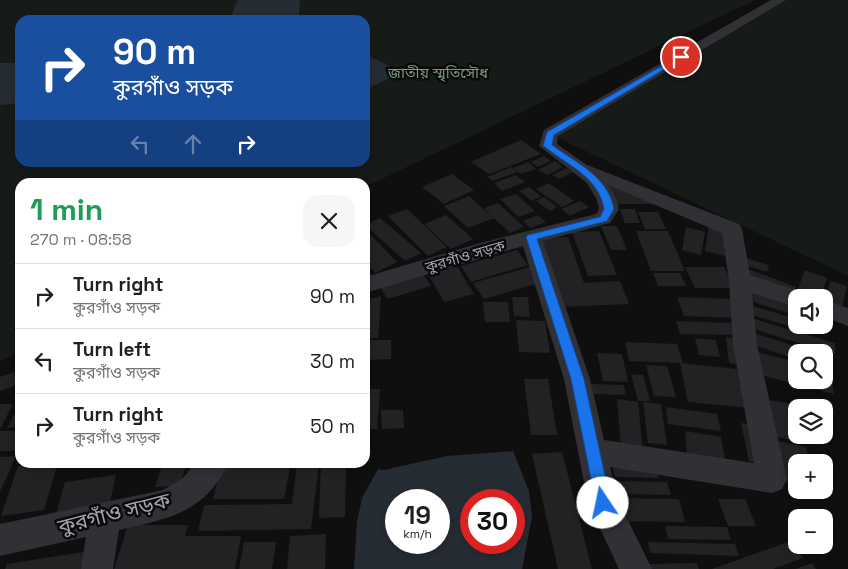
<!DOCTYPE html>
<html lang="en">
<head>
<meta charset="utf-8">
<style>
  body { margin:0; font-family:"Space Grotesk","Noto Sans Bengali",sans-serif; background:#f6f6f6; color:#202124; height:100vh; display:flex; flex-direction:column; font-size:19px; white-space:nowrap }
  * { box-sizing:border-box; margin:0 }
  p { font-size:16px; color:#757577 }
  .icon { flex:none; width:28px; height:28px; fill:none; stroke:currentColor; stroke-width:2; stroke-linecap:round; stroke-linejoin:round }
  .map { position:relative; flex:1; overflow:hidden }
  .drawer { position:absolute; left:15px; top:178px; width:355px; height:290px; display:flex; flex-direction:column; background:#fff; border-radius:15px; box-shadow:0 2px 8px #0003 }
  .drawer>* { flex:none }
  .hud { position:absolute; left:15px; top:15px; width:355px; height:152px; border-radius:15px; box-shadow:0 2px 8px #0003; background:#1a4fa0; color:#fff; overflow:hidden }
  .buttons { position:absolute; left:788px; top:289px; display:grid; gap:10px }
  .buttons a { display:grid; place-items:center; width:45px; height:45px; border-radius:10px; background:#fff; box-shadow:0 2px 8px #0003; font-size:25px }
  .speed { position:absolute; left:385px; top:489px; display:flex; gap:10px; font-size:25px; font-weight:700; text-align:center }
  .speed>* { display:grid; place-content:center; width:65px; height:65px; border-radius:50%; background:#fff; box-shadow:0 2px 8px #0003; line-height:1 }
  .speed small { font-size:12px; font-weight:400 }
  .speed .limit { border:8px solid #d22; background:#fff; color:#111 }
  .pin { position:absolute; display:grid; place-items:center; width:42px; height:42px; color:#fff; margin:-21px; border:2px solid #fff; border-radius:50%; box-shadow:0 1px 5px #0007 }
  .me { position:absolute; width:55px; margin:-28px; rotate:349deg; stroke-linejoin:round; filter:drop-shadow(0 0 4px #0008) }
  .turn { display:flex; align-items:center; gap:18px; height:105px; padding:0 15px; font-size:22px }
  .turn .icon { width:65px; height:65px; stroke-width:2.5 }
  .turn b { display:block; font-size:35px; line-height:42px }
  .lanes { display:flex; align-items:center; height:48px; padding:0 15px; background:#0003; justify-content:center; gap:25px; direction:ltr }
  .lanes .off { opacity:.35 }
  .round { display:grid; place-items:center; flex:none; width:52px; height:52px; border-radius:15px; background:#f6f6f6 }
  .summary { display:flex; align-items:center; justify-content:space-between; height:85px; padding:0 15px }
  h1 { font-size:30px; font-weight:800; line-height:38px; color:#1e9e55 }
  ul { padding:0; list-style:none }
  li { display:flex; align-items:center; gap:15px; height:65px; padding:0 15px; border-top:1px solid #e0e0e0 }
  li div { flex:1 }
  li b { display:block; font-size:19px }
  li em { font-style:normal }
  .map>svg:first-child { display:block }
</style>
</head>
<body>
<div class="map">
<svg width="848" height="569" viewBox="0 0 848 569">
  <rect width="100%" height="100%" fill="#0f0f10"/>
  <path fill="#161b17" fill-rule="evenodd" d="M0,0H755L365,187V182H20V352L0,361ZM20,20H365V162H20Z
    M779,0H848V276L550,134Z"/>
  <path fill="#262c33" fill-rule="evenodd" d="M238,0H300L299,15L302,20H229Z
    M365,54L391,67V77L365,90Z
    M0,63H20V103L0,105Z
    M513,451L529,491L532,517L522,569H354L357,522L362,498L378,469L384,470L447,456ZM396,500H439V542H396ZM471,500H514V542H471Z"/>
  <path fill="#222224" d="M521,140L541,154L489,174L471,162Z
    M544,156L551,161L538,167L531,162Z
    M555,161L563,167L547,175L538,170Z
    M528,162L536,169L521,174L513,168Z
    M511,167L517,172L493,181L487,177Z
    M566,168L573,172L559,179L552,175Z
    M452,174L474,190L444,204L422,187Z
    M516,175L525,182L502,191L494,183Z
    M598,179L655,204H619Z
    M549,183L574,201L562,207L536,189Z
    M529,187L541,196L532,201L519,191Z
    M516,194L535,211L518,217L500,199Z
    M469,196L492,217L484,208L498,203L524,227L510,233L494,218L468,228L444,206Z
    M544,197L557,207L550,211L536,201Z
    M580,201L589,207L570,216L561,209Z
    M407,209L447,247L428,256L388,216Z
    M620,209H635L640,223H625Z
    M638,212H658L666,229H645Z
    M446,215L473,239L451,249L424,224Z
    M538,215L546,222L530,228L523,221Z
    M380,218L421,253L405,261L365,225Z
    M601,226H617L627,250H611Z
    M709,226L728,230L725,256L705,251Z
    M686,227L705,232L701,255L682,250Z
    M365,229L397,262L375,273L365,262Z
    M599,231L617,275L588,276L572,232Z
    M636,231H668L685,271H651Z
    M568,237L584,283L620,281L629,304L560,307L539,239Z
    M517,250L528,265L471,282L461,266Z
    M746,258L769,265L767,272L744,265Z
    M457,266L474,294L444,302L428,274Z
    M530,267L542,282L484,299L473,283Z
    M685,267H724L735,288H695Z
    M745,268L796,287L792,297L741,277Z
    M805,270L827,278L821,298L795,297Z
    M653,273H680L686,286H658Z
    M423,274L431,286L387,299L380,286Z
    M830,281L847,286L841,311L824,305Z
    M746,286L795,301L794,315L744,299Z
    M381,296L378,338H365V300Z
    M512,297H528L530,317L514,316Z
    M677,297L732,299L740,318L684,316Z
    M483,302H508L510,322H485Z
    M749,305L796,319L799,329L748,314Z
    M751,318L835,343V354L750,328Z
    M516,320L545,321L550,353L519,352Z
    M676,321L731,323L736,335L680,334Z
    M753,333L814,352H796V359L751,344Z
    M726,337L739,340L743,366L729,363Z
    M695,338L716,340L720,357L699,355Z
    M365,340H391V359L365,360Z
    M625,342L677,344L683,363L629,361Z
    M753,351L796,362V380H824V369L831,371L834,394L753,373Z
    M597,353L622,354L628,382L603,381Z
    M680,363L737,369L749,408L688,402Z
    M646,365L667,366L676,397L654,396Z
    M20,370V384L0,391V377Z
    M631,374L643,375L650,401H638Z
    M524,379H548L557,435H531Z
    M590,384L624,385L626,395L592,394Z
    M365,389H380L377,429H365Z
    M617,399L638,402L643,451L621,448Z
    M763,399L793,404L796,421V435H799L800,442L769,435Z
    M643,402L661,404L667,445L648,443Z
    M0,404H13L0,429Z
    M20,404V427L7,428Z
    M666,407L717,414L721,431L668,424Z
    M381,410H403L404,428L382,429Z
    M741,423L756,425L764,464L749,461Z
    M0,431H20V439L14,451H0Z
    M685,431L721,437L725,459L687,453Z
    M772,440L806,447L809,462H796V484L778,480Z
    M562,452L592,569H558L532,454Z
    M16,456L0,492V457Z
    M47,462H58L44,510L1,516L18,466Z
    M163,462H187L180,486L155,487Z
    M321,462H346L345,517L319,518Z
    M612,463L655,464L659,478L615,477Z
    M319,464L311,529L198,531L204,505L292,504L297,465Z
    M221,467H290L284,499H213Z
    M116,475L109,507L56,514L65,482Z
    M613,481L667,482L671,495L616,494Z
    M616,498L679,499L685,522L621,521Z
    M718,499H745L756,526H728Z
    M128,525H188L185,536H241L235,569H114Z
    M665,526L727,527L731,540L668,539Z
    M326,534L325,569H287L290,536Z
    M791,541L803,558L773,569H712Z
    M244,542H276L272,569H239Z
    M648,542L735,544L739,556L650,553Z
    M96,550L92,569H5L7,564Z
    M697,563L699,569H648L647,564Z
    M812,563L816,569H796Z"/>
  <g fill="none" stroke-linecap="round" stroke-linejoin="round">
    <path fill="#303035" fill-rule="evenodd" d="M771,0H786L558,136L557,144L587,165L739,224L742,229L750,275L804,293L807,298H796V307L752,293L757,345L787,479L782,489L772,493L610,467L618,500L652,569H619L588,503L564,379L523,246L365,293V277L480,243L596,214L599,209L596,198L587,183L539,146L544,130ZM608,185L722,233L729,280L733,345L754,463L604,440L590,379L543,241L610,223L619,209L616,198Z
      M824,300L848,308V326L824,317Z
      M196,462H229C206,513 167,519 119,530L113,569H81L86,537L0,556V524L163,490L183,478Z"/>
  </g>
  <path fill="#1a73e8" stroke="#114b97" d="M679,56L685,57L554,135L552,145C576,163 608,176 614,209L607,221L537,239L584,379L611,503L609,508L603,511L598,508L596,503L571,379L526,237L528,235L600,217L604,209C599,177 567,165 545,147L543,146L547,132Z"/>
  <g text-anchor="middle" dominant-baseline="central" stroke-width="5" stroke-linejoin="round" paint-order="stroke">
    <g font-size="15" fill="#779c7e" stroke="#0a0a0b">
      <text x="438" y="72">জাতীয় স্মৃতিসৌধ</text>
    </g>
    <g font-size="15" fill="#a0a3b1" stroke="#0a0a0b">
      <text transform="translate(465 256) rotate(-16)">কুরগাঁও সড়ক</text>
    </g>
    <g font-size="21" fill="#a0a3b1" stroke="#0a0a0b">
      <text transform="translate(114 513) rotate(-14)">কুরগাঁও সড়ক</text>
    </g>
  </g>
</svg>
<div class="buttons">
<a><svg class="icon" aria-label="sound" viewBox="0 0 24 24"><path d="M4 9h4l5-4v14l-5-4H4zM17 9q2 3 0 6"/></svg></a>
<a><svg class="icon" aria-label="search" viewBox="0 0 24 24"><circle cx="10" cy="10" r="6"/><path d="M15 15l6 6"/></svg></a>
<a><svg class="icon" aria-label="layers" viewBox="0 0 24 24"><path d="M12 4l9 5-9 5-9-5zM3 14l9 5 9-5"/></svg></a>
<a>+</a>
<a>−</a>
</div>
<div class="speed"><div>19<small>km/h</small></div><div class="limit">30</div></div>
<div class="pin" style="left:681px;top:57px;background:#d93025"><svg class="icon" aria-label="arrive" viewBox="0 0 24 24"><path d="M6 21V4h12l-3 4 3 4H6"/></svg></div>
<svg class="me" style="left:603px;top:503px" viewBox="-20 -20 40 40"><circle r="19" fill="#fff"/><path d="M0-13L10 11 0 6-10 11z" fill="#1a73e8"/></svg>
<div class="hud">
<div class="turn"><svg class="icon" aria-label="right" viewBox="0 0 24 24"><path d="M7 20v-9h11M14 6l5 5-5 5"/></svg><div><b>90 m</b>কুরগাঁও সড়ক</div></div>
<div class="lanes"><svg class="icon off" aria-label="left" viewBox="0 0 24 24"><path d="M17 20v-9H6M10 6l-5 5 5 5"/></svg><svg class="icon off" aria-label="ahead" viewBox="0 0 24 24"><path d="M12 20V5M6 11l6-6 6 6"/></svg><svg class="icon" aria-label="right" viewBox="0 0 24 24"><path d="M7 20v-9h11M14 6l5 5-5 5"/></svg></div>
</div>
<section class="drawer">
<div class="summary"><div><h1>1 min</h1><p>270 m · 08:58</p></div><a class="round"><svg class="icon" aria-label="close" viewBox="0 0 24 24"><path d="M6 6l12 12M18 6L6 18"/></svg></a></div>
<ul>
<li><svg class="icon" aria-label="right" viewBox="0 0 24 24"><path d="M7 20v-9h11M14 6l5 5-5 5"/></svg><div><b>Turn right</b><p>কুরগাঁও সড়ক</p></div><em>90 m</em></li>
<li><svg class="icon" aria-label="left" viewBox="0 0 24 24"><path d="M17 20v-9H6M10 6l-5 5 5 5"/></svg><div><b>Turn left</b><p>কুরগাঁও সড়ক</p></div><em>30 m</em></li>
<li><svg class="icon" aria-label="right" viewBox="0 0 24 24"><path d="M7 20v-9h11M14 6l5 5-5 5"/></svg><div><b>Turn right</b><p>কুরগাঁও সড়ক</p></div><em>50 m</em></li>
</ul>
</section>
</div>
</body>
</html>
